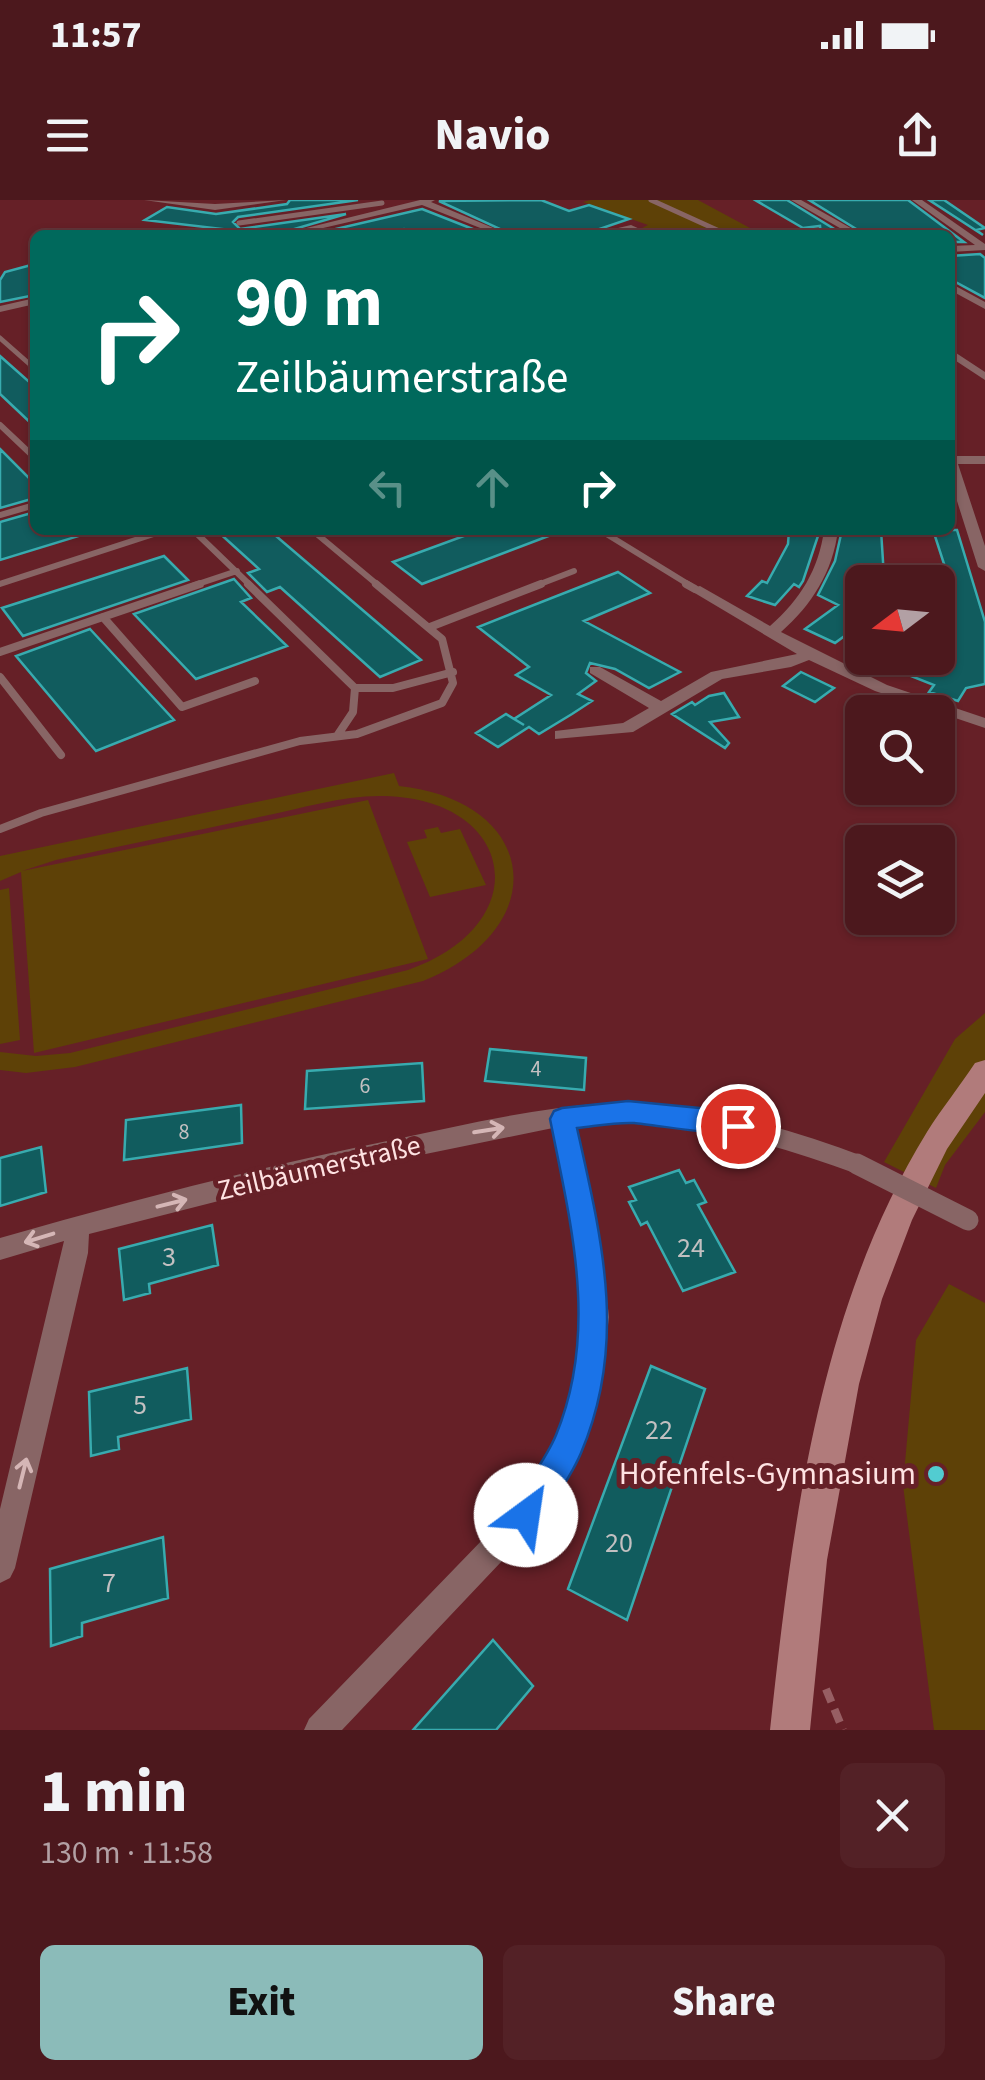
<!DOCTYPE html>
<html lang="en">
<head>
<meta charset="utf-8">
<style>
  body { margin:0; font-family:"Source Sans 3",sans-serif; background:#532126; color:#f1f3f6; height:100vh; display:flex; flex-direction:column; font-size:38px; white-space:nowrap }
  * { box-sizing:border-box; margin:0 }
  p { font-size:32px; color:#b2a0a4 }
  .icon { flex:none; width:55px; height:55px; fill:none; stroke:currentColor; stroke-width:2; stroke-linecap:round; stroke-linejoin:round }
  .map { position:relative; height:1530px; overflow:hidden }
  .panel { display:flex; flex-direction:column; background:#4c181d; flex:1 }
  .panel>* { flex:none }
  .guide { position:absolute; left:30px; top:30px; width:925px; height:305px; border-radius:15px; box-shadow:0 2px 8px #0004,0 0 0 2px #63373b; background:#00695c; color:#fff; overflow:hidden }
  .needle { width:65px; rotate:254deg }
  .tools { position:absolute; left:845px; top:365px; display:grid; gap:20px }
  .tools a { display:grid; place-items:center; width:110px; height:110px; border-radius:15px; background:#4c181d; box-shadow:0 2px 8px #0004,0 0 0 2px #63373b; font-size:50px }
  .pin { position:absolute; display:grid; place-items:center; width:85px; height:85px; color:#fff; margin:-42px; border:5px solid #fff; border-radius:50%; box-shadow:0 2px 10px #0007 }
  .me { position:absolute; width:110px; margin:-55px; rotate:31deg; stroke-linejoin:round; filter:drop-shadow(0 0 8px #0008) }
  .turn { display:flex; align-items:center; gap:35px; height:210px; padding:0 40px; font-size:45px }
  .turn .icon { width:130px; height:130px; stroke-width:2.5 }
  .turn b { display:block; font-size:70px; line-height:85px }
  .lanes { display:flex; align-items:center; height:95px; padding:0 40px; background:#0003; justify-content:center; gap:50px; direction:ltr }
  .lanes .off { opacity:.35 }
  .round { display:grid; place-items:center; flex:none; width:105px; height:105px; border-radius:15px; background:#532126 }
  .overview { display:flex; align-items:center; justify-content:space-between; height:170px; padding:0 40px }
  h1 { font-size:60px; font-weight:800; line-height:75px }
  .cta { display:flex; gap:20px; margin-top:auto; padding:20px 40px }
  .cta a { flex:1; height:115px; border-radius:15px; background:#8bbbb9; color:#111; font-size:40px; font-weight:800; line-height:115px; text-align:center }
  .cta a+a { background:#532126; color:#f1f3f6 }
  .status { display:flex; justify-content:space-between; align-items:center; height:70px; padding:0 50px; background:#4c181d; direction:ltr }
  .status svg { height:28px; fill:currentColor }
  header { display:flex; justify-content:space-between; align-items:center; height:130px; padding:0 40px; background:#4c181d; font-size:45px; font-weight:800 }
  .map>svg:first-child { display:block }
</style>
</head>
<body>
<div class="status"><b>11:57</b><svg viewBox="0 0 49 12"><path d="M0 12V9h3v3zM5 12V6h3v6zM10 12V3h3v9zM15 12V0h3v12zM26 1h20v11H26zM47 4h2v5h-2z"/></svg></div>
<header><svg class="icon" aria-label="menu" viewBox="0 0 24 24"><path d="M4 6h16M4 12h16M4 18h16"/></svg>Navio<svg class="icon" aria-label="share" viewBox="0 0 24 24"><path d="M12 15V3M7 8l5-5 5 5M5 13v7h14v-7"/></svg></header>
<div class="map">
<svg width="985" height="1530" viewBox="0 0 985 1530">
  <rect width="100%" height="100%" fill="#662027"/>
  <path fill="#5e4107" d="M591,0H698L763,35H656L642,28L648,25L583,2Z
    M394,573L399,586C539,601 555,728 423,781L75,867L26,873L0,870V852L36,856L70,853L408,770C538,724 516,599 384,596C344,595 303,608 264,616C195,631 125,645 56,660L22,671L368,600L428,759L34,853L21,672L0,681V656Z
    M438,627L441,633L460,629L486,685L430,697L407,642L427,638L424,630Z
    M9,688L20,840L0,844V690Z
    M985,813V912L945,965L936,988L884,962L955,839Z
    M949,1084L985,1103V1530H934L903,1285L916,1140Z"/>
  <path fill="#115c5e" stroke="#38abaf" stroke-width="2.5" d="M290,0H358L238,17L233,22L240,29L346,14L274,35L145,20L167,7L216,14L287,4Z
    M541,0L569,11L589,5L629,19L582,35H513L439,1Z
    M755,0H787L844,35H821L820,26L803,28Z
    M809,0H908L964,42H950V35H866Z
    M929,0H944L985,28L976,30L983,35Z
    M422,9L488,35H418L404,29L379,35H310Z
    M980,54L985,58V98L950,79V56Z
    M35,64V95L0,102V80L5,72Z
    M0,156L35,187V227L0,194Z
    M0,249L35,284V298L0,308Z
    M35,312V330H81L82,335L0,360V322Z
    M216,330H269L421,460L380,477L280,387L267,392L248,373L259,369Z
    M480,330L559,332L422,384L393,362Z
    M789,330H820L803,381L799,387L794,384L775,405L747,396L762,381L767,383L788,344Z
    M842,330H881L884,377L862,373V423L835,443L805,429L838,405L818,395L835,361Z
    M933,330H957L985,422V484L966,488L958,501L929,492L934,485L868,459L938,458V431L954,432L946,394H938V370H946Z
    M164,356L188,380L23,436L2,408Z
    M618,372L650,393L584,421L680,472L649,488L615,469L590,463L586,473L596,481L578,494L592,501L572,514L539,534L529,527L498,547L476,533L506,514L524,525L514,519L551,495L516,475L529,467L478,427Z
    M234,379L251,398L241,402L287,446L196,479L134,414Z
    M90,429L174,520L96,551L16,456Z
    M801,472L834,488L815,502L783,486Z
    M724,493L739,517L710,522L729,543L725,548L672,514L692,502L695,505L709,496Z
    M490,849L586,858L584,890L485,881Z
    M422,863L424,901L305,909L307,871Z
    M241,905L242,943L124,960L126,920Z
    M41,947L46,992L0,1006V958Z
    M679,970L686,983L694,980L706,1002L698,1005L735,1072L683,1091L647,1022L641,1025L629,1002L636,1000L629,987Z
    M212,1025L218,1065L149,1084L150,1093L124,1100L119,1049Z
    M651,1166L705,1189L627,1420L568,1389Z
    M187,1168L191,1219L118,1237L119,1249L91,1256L89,1192Z
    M163,1337L168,1398L82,1423V1436L51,1446L50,1369Z
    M493,1440L533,1486L496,1530H413Z"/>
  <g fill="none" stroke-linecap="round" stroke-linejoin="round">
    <path stroke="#975e63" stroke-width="8" stroke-dasharray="14 8" stroke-linecap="butt" d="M826,1489L843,1530"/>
    <path stroke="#886565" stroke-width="5" d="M651,0L728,35
      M239,23L382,3
      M0,138L34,168"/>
    <path stroke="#886565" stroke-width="6" d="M31,166L35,169
      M0,225L35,258
      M0,315L35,305
      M193,330L251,386
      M312,330L379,386
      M600,330L691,386
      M0,384L166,330
      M192,386L237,371
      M535,386L574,371"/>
    <path stroke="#886565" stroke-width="8" d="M248,384L355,488H393L453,472
      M686,384L695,389
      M103,417L182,507L255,481
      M430,427L541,384
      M0,452L200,384
      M0,477L61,555
      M337,536L353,512L355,488
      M0,629L41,613L300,541L357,534L442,503L453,483L442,439L376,384"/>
    <path fill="#886565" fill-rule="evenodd" d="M144,0L215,4L286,0L215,10Z
      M420,0H435L431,2L510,35H498L422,5L293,35H278Z
      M791,0H801L863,35H852Z
      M912,0H922L985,44V50L950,52V46L975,45Z
      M631,25L653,35L630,31L588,35Z
      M950,83L985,102V109L950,90Z
      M35,98V104L0,112V106Z
      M950,149L985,172V180L950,157Z
      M950,256H985V264H958L985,346V371L978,367L950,279Z
      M824,330H838C833,371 812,405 781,432L887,485L985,518V528L875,491L809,460L791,467L722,479L633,532L555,539V531L623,523L649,508L590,473V467H600L661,501L711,472L797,454L688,389L700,386L770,426C800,400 819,369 824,330Z
      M603,903C695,901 779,925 865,957L869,964L865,971L857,974C764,940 675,915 574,925L600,1038L609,1117L600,1191L581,1247L536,1325L342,1530H304L309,1519L516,1305L556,1239L574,1191L583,1117L576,1038L553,928L313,977L89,1034L88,1053L15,1368L10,1378L0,1383V1309L64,1041L0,1060V1038C129,1001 260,967 392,940C462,925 532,909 603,903Z"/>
    <path fill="#b17b7b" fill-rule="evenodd" d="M985,860V893L947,949L912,1020L882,1099L859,1184L827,1360L810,1530H770C792,1327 818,1109 927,932C942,908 960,886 975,863Z"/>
    <path stroke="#886565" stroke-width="21" d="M857,964L968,1020"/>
  </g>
  <defs><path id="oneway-shaft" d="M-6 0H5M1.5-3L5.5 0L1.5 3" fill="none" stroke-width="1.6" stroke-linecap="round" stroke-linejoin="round" transform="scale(2.5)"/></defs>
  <g stroke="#d5b6b6">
    <use href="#oneway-shaft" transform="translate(489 930) rotate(-9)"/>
    <use href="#oneway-shaft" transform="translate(172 1003) rotate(-14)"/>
    <use href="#oneway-shaft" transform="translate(39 1038) rotate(163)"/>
    <use href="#oneway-shaft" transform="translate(23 1273) rotate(-76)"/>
  </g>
  <path fill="#1a73e8" stroke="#114b97" stroke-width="2.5" d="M628,901L710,909L747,919L751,926L747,934C735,938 655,925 634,923C616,922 596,926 577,928C602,1040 628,1143 581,1253C570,1279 552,1303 537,1326L526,1331L515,1326L510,1315C522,1287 544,1264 556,1235C599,1131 571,1025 550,919L554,911L562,908Z"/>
  <circle fill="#52ccd1" stroke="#662027" stroke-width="4" cx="936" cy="1274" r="10"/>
  <g text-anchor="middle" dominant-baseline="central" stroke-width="10" stroke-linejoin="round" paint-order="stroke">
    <g font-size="22" fill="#c3c0c1">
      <text x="536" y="869">4</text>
      <text x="365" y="886">6</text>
      <text x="184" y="932">8</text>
    </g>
    <g font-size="28" fill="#fee2e2" stroke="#662027">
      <text transform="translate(319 968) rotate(-13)">Zeilbäumerstraße</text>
    </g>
    <g font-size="28" fill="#c3c0c1">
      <text x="691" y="1048">24</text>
      <text x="169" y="1057">3</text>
      <text x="140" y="1205">5</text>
      <text x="659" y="1230">22</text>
      <text x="619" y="1343">20</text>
      <text x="109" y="1383">7</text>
    </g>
    <g font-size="32" fill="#fee2e2" stroke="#662027" text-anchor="end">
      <text x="916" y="1274">Hofenfels-Gymnasium</text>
    </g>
  </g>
</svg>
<div class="tools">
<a><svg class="needle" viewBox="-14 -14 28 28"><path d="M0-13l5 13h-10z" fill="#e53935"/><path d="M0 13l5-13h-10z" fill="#b2a0a4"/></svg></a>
<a><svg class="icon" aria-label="search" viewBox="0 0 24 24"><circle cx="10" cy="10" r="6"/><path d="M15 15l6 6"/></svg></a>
<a><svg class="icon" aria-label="layers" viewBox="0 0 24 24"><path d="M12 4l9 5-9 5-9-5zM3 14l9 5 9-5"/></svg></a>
</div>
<div class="pin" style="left:738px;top:926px;background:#d93025"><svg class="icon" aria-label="arrive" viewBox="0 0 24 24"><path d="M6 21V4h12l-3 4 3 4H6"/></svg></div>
<svg class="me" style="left:526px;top:1315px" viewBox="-20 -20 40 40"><circle r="19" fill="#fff"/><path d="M0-13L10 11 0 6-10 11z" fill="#1a73e8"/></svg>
<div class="guide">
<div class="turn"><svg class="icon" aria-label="right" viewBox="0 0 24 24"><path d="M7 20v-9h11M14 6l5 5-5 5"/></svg><div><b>90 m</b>Zeilbäumerstraße</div></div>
<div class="lanes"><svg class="icon off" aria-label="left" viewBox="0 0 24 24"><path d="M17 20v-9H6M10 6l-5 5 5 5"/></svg><svg class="icon off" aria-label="ahead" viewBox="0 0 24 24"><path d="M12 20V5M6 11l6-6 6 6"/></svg><svg class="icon" aria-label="right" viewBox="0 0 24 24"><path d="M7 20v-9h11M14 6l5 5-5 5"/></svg></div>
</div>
</div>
<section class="panel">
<div class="overview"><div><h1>1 min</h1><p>130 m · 11:58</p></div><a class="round"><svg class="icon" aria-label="close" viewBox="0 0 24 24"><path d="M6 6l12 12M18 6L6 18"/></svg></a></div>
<div class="cta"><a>Exit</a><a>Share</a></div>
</section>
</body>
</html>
